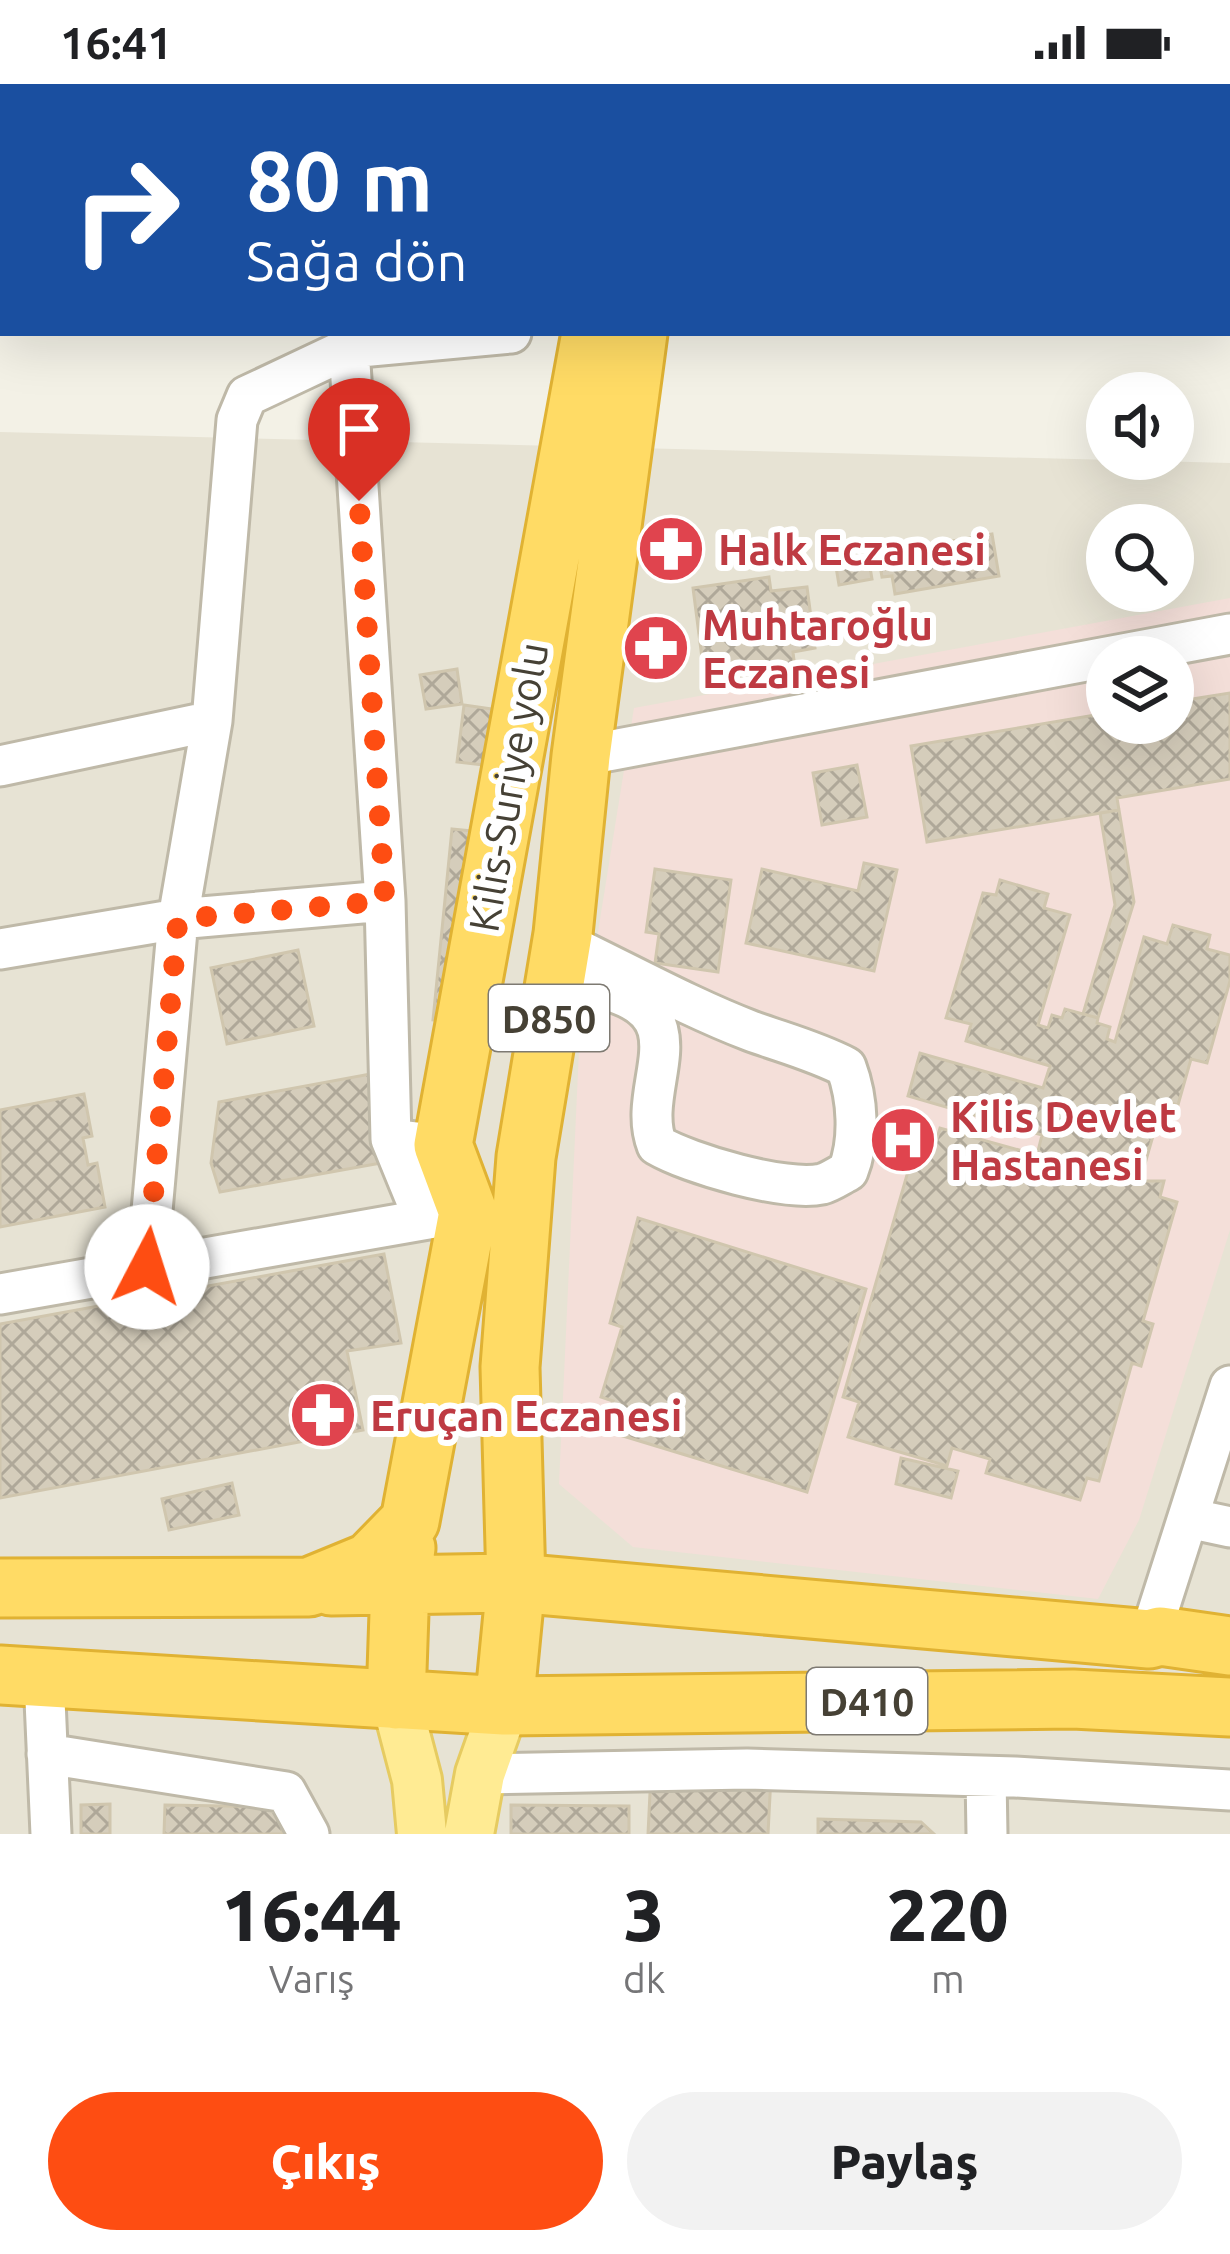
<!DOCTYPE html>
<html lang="tr">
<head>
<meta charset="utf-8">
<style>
  body { margin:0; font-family:Ubuntu,sans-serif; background:#f2f2f2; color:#202124; height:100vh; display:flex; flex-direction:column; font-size:45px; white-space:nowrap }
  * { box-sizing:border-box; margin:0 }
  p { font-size:39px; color:#757577 }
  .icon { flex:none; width:66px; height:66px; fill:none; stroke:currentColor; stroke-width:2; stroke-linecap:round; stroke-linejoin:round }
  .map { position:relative; height:1750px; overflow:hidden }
  .details { display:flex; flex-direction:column; background:#fff; flex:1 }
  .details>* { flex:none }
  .hud { position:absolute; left:0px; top:0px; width:1230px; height:252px; box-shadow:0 12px 48px #0002; background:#1a4fa0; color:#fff; overflow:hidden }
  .controls { position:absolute; left:1086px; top:288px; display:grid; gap:24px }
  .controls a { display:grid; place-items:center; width:108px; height:108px; border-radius:50%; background:#fff; box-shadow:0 12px 48px #0002; font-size:60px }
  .pin { position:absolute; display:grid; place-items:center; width:102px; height:102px; color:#fff; margin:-123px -51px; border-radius:50% 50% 50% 0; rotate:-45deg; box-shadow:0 0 12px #0007 }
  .pin .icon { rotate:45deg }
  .me { position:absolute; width:132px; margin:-66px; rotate:5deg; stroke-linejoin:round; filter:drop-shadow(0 0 9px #0008) }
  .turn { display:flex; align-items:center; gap:42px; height:252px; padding:0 48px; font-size:54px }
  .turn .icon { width:156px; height:156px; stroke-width:2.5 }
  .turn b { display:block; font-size:84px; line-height:102px }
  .eta { display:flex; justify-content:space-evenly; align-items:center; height:204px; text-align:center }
  .eta b { font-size:72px; font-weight:800; line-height:84px }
  .cta { display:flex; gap:24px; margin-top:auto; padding:24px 48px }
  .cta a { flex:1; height:138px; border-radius:72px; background:#fe4d12; color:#fff; font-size:48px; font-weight:800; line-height:138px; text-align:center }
  .cta a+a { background:#f2f2f2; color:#202124 }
  .status { display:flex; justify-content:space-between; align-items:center; height:84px; padding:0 60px; background:#fff; direction:ltr }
  .status svg { height:33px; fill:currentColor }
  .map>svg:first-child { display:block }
</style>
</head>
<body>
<div class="status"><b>16:41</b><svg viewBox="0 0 49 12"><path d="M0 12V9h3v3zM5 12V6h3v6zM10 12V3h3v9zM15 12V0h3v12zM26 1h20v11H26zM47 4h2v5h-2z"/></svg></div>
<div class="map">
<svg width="1230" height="1750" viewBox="0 0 1230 1750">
  <defs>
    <pattern id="building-cross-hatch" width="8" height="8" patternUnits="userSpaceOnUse" patternTransform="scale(3)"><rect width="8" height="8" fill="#d5cdbb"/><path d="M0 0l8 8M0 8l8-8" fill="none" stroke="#afa899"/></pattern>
  </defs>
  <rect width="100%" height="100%" fill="#f3f1e6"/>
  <path fill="#e7e3d4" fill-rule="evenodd" d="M0,348L1230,379V1750H0ZM1107,441H1173V507H1107ZM1107,573H1173V639H1107Z"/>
  <path fill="#f4dfd9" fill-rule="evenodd" d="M1230,514V1146L1139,1436L1098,1515L633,1463L559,1400L579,966L634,624ZM1107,573H1173V639H1107Z"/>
  <path fill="url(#building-cross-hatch)" stroke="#d0c6ae" stroke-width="3" d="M843,0H1028L1010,3Z
    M992,450L999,492L895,510L892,492L882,493L878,470Z
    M868,472L872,495L839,501L835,477Z
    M769,493L771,507L807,503L815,564L793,568L796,593L706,605L693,504Z
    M457,585L462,620L426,625L420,591Z
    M1230,609V695L1117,714L1119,726L927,758L911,662L1107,629V639H1173V618Z
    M464,621L499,626L493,682L457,678Z
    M857,681L867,733L822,741L813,689Z
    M1119,726L1134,818L1098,934L1083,930L1115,821L1100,729Z
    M452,745L494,749L476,940L433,936Z
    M864,779L897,786L874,887L746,859L762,785L858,807Z
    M655,785L731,796L718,888L655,879L659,850L646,848Z
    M1000,796L1048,810L1044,824L1070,831L1038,941L1048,944L1052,931L1062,934L1065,925L1098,934L1097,939L1110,943L1107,955L1115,958L1144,853L1167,860L1173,841L1210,851L1207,865L1230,871V897L1207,979L1191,975L1178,1021L1163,1017L1140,1097H1164L1160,1113L1177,1118L1143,1237L1153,1240L1141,1282L1132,1279L1099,1397L1087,1394L1080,1416L986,1389L990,1375L952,1364L947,1382L848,1353L859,1318L843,1313L915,1063L933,1068L940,1044L1037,1071L1042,1051L908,1012L920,969L1043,1004L1050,982L966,957L971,940L946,934L983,809L996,811Z
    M298,866L314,942L227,960L211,884Z
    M381,988V1079L220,1108L211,1079L219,1018Z
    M84,1010L92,1052L83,1054L88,1081L97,1079L105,1123L0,1143V1026Z
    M638,1134L866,1205L807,1408L600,1345L613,1317L601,1313L622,1243L610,1239Z
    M384,1170L401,1259L347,1267L363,1346L0,1414V1240Z
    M901,1374L958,1387L951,1414L896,1400Z
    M232,1399L239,1431L169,1446L162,1415Z
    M651,1688L771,1692L768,1750H648Z
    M110,1720V1750H81V1721Z
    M165,1721L282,1723V1750H164Z
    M511,1721L629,1722V1750H511Z
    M818,1735L921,1738L934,1750H818Z"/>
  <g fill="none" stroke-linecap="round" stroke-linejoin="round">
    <defs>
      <path id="minor" d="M326,0V3
        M348,249L385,817L391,1055L443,1061
        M1107,573L1230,550
        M581,672L1107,573
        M0,682L212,637
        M0,865L178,835L385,817
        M555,898C580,896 596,901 619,910C697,939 635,1005 657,1061C690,1080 785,1108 822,1100C830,1098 840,1091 848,1087C860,1056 858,1015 846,983C815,967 784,959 751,947C691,924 633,892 575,864L563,850
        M391,1055L423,1133
        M147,1183L178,835L212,637L237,336L247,312L349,264L511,249
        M0,1210L468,1128
        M1188,1434L1230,1443
        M1149,1555L1230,1302
        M44,1594L51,1750
        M47,1670L286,1708L309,1750
        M480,1690L747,1685L1015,1693L1230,1706
        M986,1693L987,1750"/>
      <path id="major" d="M396,1616L417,1696L422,1750
        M469,1750L480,1690L504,1622"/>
      <path id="highway" d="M623,3L624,0
        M671,3V0
        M331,1502L516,1499L1149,1555L1160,1552L1230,1562
        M0,1504L309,1503L370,1478L410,1437L468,1128L443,1061L591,249
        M0,1591L504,1622L1073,1615L1230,1623
        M396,1616L400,1500L406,1464
        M504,1622L516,1499L510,1283L526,1073L563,850L581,672L638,249"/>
    </defs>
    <use href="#minor" stroke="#bfb9a8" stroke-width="45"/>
    <use href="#major" stroke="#e6cb61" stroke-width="54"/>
    <use href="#highway" stroke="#e0b233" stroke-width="63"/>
    <use href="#minor" stroke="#fff" stroke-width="39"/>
    <use href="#major" stroke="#ffeb93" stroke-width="48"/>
    <use href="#highway" stroke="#ffdb65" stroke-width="57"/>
  </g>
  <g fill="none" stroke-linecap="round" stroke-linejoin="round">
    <path stroke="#fe4d12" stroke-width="21" stroke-dasharray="0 37.8" d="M147,1183L178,835L385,817L359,417"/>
  </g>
  <defs>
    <symbol id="pharmacy-disc" viewBox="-11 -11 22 22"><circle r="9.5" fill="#e0444e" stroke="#fff"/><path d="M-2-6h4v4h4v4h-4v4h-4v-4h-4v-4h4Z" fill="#fff"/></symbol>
    <symbol id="hospital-disc" viewBox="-11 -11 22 22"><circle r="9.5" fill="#e0444e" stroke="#fff"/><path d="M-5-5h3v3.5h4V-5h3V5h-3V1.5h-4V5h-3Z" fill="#fff"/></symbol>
  </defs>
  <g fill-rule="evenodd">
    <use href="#pharmacy-disc" x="633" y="427" width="76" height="76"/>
    <use href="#pharmacy-disc" x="618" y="526" width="76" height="76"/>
    <use href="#hospital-disc" x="865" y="1018" width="76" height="76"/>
    <use href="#pharmacy-disc" x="285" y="1293" width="76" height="76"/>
  </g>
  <g text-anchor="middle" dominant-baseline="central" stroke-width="12" stroke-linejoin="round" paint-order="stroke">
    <g fill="#fff" stroke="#7e7a72" stroke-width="3">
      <rect x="489" y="901" width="120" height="66" rx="9"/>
      <rect x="807" y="1584" width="120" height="66" rx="9"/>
    </g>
    <g font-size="39" font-weight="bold" fill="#464135">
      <text x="549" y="934">D850</text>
      <text x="867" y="1617">D410</text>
    </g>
    <g font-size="42" font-weight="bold" fill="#be3a42" stroke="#fff" text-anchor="start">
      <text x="718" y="465">Halk Eczanesi</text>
      <text x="702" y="540">Muhtaroğlu<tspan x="702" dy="48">Eczanesi</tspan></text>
      <text x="950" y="1032">Kilis Devlet<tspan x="950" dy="48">Hastanesi</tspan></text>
      <text x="370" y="1331">Eruçan Eczanesi</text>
    </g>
    <g font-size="42" fill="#464135" stroke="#fff">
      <text transform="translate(508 703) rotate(-80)">Kilis-Suriye yolu</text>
    </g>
  </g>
</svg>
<div class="controls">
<a><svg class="icon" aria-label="sound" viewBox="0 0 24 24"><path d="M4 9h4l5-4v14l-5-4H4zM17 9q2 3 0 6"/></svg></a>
<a><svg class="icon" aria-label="search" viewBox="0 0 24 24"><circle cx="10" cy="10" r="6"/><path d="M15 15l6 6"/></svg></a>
<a><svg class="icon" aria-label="layers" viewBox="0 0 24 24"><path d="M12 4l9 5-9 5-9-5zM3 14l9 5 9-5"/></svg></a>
</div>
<div class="pin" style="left:359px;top:417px;background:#d93025"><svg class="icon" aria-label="arrive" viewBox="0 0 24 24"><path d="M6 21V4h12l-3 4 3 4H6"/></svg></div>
<svg class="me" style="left:147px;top:1183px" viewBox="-20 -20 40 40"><circle r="19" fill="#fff"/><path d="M0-13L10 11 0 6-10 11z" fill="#fe4d12"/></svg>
<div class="hud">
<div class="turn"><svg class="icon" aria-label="right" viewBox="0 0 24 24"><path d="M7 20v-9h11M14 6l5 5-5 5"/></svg><div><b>80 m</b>Sağa dön</div></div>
</div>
</div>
<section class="details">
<div class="eta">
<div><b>16:44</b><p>Varış</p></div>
<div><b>3</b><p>dk</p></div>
<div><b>220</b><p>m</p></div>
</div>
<div class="cta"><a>Çıkış</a><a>Paylaş</a></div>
</section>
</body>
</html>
